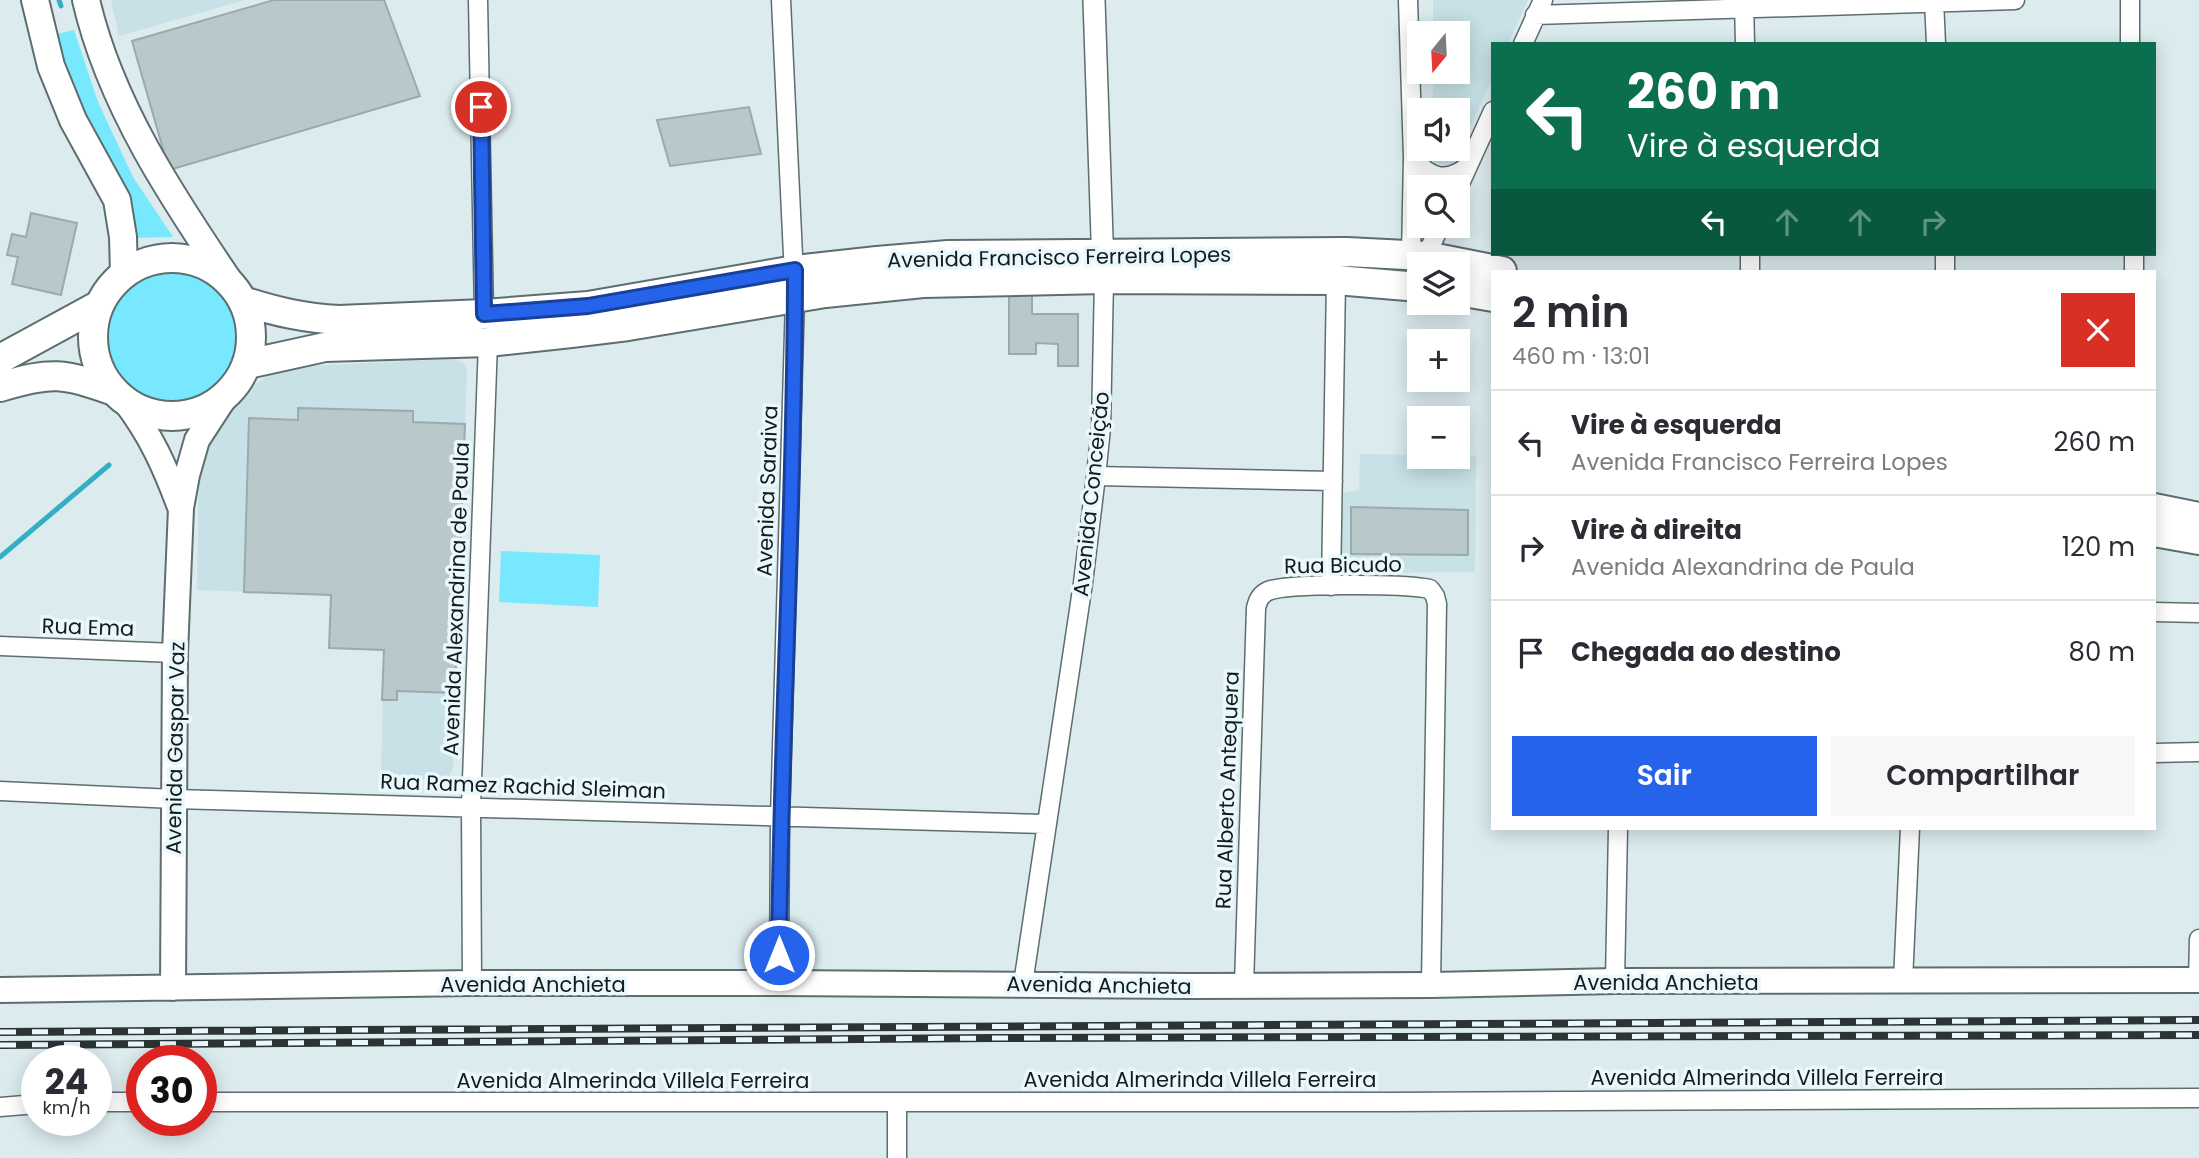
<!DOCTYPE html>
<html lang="pt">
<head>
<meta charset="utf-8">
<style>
  body { margin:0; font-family:Poppins,sans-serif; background:#f7f7f7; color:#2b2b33; height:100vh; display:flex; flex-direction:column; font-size:26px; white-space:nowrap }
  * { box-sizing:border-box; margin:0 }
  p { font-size:23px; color:#7c7c81 }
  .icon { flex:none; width:38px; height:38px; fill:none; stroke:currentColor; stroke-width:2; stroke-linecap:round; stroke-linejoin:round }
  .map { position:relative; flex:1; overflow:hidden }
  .sheet { position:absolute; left:1491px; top:270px; width:665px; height:560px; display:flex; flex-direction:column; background:#fff; border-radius:0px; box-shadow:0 4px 18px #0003 }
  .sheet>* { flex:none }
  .banner { position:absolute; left:1491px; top:42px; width:665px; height:214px; border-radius:0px; box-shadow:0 4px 18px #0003; background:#0b6e4f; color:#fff; overflow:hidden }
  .needle { width:46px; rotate:198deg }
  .tools { position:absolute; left:1407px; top:21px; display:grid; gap:14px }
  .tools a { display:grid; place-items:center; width:63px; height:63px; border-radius:0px; background:#fff; box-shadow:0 4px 18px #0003; font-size:35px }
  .speed { position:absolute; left:21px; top:1045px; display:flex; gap:14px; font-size:35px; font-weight:700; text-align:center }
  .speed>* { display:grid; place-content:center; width:91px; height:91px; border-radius:50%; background:#fff; box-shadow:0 4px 18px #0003; line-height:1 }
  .speed small { font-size:18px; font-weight:400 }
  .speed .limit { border:10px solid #d22; background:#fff; color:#111 }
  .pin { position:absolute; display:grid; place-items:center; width:60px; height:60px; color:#fff; margin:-30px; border:4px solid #fff; border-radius:50%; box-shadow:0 2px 7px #0007 }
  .me { position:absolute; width:77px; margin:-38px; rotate:0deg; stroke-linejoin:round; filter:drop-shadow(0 0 5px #0008) }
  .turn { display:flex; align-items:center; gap:24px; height:147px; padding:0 21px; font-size:32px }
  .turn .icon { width:91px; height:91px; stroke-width:2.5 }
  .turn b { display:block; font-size:49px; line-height:60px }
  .lanes { display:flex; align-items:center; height:66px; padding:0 21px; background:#0003; justify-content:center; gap:35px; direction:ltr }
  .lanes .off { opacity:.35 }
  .round { display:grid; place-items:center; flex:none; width:74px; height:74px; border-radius:0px; background:#f7f7f7 }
  .summary { display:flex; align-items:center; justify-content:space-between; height:119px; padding:0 21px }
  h1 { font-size:42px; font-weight:600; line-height:52px }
  .button { display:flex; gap:14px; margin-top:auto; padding:14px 21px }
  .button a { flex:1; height:80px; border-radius:0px; background:#2563eb; color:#fff; font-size:28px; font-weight:600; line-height:80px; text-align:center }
  .button a+a { background:#f7f7f7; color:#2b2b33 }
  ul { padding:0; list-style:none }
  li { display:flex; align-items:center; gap:21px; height:105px; padding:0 21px; border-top:2px solid #e1e1e2 }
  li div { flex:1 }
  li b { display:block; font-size:26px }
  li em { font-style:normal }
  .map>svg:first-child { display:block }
</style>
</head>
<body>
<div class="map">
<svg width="2199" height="1158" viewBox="0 0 2199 1158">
  <rect width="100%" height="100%" fill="#dbebee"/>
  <path fill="#c7e1e6" d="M111,0H245L119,36Z
    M1433,0H1528L1508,44H1493V77L1453,164L1434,163V149H1458V110H1433V72H1458V33H1433Z
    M456,359L466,365L467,371L453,768L447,780L381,779L384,650L329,648L331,595L197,590L199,467L203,452L225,416L254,385L282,367Z
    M1360,454L1419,455V457L1476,456L1475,572L1355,573L1342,561V493L1359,490Z"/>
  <path fill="#78e8fe" d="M74,30L98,102L133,177L173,237L130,238L124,204L106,152L68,85L49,36Z
    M106 337a67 67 0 1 1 134 0a67 67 0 1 1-134 0Z
    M501,551L600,555L598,607L499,602Z"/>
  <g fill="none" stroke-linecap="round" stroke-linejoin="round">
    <path stroke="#34aec3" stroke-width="5" d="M59,0L61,6
      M0,557L109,465"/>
  </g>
  <path fill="#b8c8cb" stroke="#9aaaad" stroke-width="2" d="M274,0H384L420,96L169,170L132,41Z
    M749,107L761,154L670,166L657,120Z
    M31,213L77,223L61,295L12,284L18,257L7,255L12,234L26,237Z
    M1032,294V314H1078V366H1058V344L1036,343V354H1009V295Z
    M298,408L413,411V422L465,424L455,693L397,691V700H382L384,650L329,648L331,595L244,592L249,418L298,420Z
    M1351,507L1468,510V555L1351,554Z"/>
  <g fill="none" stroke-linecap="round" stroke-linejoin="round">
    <defs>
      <path id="minor" d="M478,0L484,314
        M1408,0L1413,158L1411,255
        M1744,0L1745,44
        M1934,0L1936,44
        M2130,0V44
        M1535,15L2015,0
        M1523,44L1543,0
        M1413,158C1431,179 1447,183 1468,166
        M1458,188L1493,111
        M1750,254V271
        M1945,254V271
        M2134,254V271
        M1426,256L1440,226
        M1096,476L1333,481
        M1331,586L1336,280
        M2154,612L2199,613
        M0,646L175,653
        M2154,753L2199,752
        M0,791L174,799L1045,824
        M2198,980L2199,939
        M1615,981L1618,828
        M1903,981L1910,828
        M472,983L471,807L488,342
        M779,983L780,817L795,298L781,0
        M1023,984L1083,583L1096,476L1101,428L1104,279
        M1244,985L1256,608C1258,600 1260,595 1268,591C1287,583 1400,584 1424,588L1430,589L1435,596L1437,604L1431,985
        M96,1102H142
        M201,1102H1390L2199,1098
        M897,1103V1158
        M0,1107L37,1104"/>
      <path id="tertiary" d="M1094,0L1103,267"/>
      <path id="secondary" d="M124,400C151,435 165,467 180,507
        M173,988L175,653L181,508L187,475L197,440L225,397
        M0,990L472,983H779L1190,986L1431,985L1615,981L2199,980"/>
      <path id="primary" d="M35,0L51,66L73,120L117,200L123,237L124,274
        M86,0C110,104 172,197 231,284"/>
      <path id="trunk" d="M93 337a79 79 0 1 1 158 0a79 79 0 1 1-158 0Z
        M1458,291L1493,297
        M243,301C277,312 304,318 339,320L484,314L588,306L795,270L877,261L948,255L1347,252L1426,256L1502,271
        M0,359L99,305
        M248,364L325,347L488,342L571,333L628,326L825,293L923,283L1104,279L1336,280L1419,287
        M0,387C52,371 63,373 114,391
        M2154,508L2199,517
        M2154,532L2199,540"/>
    </defs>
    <use href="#minor" stroke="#5e6d70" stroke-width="21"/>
    <use href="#tertiary" stroke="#5e6d70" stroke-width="24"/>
    <use href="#secondary" stroke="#5e6d70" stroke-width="28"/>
    <use href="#primary" stroke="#5e6d70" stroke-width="30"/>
    <use href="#trunk" stroke="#5e6d70" stroke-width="32"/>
    <use href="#minor" stroke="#fff" stroke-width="18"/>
    <use href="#tertiary" stroke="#fff" stroke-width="21"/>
    <use href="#secondary" stroke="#fff" stroke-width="24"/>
    <use href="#primary" stroke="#fff" stroke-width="26"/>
    <use href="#trunk" stroke="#fff" stroke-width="28"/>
    <defs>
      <path id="rail" d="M0,1032L2199,1020
        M0,1045L995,1038L2199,1035"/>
    </defs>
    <use href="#rail" stroke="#2c3335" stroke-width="8"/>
    <use href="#rail" stroke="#e8f8fc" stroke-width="5" stroke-dasharray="16" stroke-linecap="butt"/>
  </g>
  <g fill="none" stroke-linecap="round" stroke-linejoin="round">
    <defs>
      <path id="route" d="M481,107L484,314L588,306L795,270C795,499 781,727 779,955"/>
    </defs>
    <use href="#route" stroke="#184099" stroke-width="18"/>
    <use href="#route" stroke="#2563eb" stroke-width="12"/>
  </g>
  <g text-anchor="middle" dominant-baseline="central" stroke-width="7" stroke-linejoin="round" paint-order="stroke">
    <g font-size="21" fill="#151b1c" stroke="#e8f8fc">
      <text transform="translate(1059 257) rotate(-1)">Avenida Francisco Ferreira Lopes</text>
      <text transform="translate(767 491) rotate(-88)">Avenida Saraiva</text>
      <text transform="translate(1091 494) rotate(-84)">Avenida Conceição</text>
      <text transform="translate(1343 565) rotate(-1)">Rua Bicudo</text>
      <text transform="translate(456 599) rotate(-88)">Avenida Alexandrina de Paula</text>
      <text transform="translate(88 627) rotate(2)">Rua Ema</text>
      <text transform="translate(175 748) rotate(-89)">Avenida Gaspar Vaz</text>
      <text transform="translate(523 786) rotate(2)">Rua Ramez Rachid Sleiman</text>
      <text transform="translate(1227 790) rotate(-88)">Rua Alberto Antequera</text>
      <text x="1666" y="982">Avenida Anchieta</text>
      <text x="533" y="984">Avenida Anchieta</text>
      <text transform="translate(1099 985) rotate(1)">Avenida Anchieta</text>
      <text x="1767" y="1077">Avenida Almerinda Villela Ferreira</text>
      <text x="1200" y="1079">Avenida Almerinda Villela Ferreira</text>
      <text x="633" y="1080">Avenida Almerinda Villela Ferreira</text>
    </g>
  </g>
</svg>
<div class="tools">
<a><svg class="needle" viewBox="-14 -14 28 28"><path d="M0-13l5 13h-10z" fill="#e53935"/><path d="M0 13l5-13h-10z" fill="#7c7c81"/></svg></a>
<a><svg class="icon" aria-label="sound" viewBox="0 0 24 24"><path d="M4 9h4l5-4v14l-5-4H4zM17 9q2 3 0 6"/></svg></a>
<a><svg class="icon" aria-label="search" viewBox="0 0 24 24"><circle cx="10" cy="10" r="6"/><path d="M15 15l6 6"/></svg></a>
<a><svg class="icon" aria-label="layers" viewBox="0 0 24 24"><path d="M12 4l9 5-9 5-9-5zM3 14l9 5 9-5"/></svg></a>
<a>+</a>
<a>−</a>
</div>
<div class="speed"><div>24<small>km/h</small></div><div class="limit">30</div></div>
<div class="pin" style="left:481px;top:107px;background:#d93025"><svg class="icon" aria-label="arrive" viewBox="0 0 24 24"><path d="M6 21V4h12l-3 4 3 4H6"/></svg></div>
<svg class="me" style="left:779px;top:955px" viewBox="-20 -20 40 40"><circle r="17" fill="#2563eb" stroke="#fff" stroke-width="3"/><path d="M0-11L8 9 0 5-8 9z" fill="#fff"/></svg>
<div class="banner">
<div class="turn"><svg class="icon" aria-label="left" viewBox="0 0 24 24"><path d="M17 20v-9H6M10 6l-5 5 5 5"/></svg><div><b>260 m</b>Vire à esquerda</div></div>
<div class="lanes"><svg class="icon" aria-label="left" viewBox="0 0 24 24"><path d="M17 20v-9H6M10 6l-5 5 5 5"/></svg><svg class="icon off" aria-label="ahead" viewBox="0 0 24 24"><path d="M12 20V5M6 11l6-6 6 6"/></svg><svg class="icon off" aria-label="ahead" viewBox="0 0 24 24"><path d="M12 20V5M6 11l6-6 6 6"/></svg><svg class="icon off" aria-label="right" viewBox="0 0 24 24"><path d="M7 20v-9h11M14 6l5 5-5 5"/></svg></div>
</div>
<section class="sheet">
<div class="summary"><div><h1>2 min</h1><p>460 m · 13:01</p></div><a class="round" style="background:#d93025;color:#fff"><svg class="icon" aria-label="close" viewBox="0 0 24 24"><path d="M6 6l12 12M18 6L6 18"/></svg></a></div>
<ul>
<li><svg class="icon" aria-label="left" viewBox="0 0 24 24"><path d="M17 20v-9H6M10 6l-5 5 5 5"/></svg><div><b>Vire à esquerda</b><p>Avenida Francisco Ferreira Lopes</p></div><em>260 m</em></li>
<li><svg class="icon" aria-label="right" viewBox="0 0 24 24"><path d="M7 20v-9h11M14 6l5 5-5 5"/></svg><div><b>Vire à direita</b><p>Avenida Alexandrina de Paula</p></div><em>120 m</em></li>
<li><svg class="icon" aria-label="arrive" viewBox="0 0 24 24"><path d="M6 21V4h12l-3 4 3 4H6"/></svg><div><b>Chegada ao destino</b></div><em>80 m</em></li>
</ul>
<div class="button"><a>Sair</a><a>Compartilhar</a></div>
</section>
</div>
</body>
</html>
